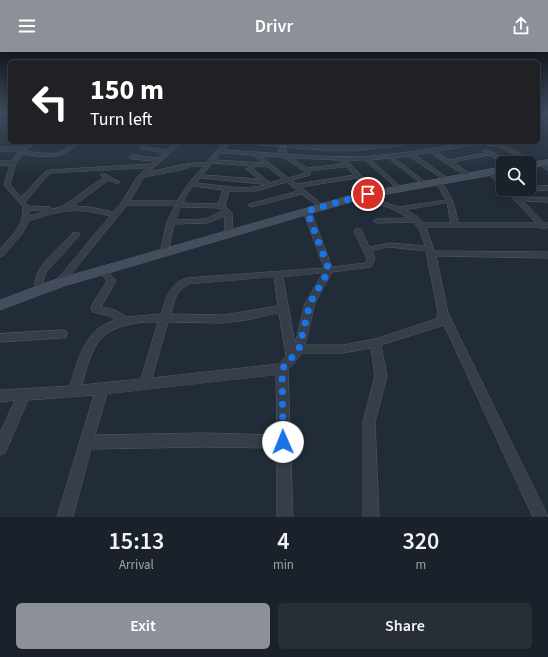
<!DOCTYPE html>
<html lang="en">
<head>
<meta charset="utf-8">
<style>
  body { margin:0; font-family:"Source Sans 3",sans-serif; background:#272e36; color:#f1f3f6; height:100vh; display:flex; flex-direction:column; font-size:15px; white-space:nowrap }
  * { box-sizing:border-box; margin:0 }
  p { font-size:13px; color:#9fa3a8 }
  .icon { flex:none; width:22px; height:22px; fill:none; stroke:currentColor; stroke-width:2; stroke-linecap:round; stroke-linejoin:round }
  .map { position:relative; height:465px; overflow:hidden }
  .sheet { display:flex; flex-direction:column; background:#1a212a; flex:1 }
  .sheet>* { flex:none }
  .guide { position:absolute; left:8px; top:8px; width:532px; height:84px; border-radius:6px; box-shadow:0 2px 10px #0003,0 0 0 1px #383e47; background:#202124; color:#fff; overflow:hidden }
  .controls { position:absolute; left:496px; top:104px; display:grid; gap:8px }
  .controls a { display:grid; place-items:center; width:40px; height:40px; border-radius:6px; background:#1a212a; box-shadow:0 2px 10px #0003,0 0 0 1px #383e47; font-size:20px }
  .pin { position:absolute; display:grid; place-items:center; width:34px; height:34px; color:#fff; margin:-17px; border:2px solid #fff; border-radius:50%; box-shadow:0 1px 4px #0007 }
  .me { position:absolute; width:44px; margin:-22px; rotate:359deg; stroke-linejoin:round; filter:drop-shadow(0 0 3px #0008) }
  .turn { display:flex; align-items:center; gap:14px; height:84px; padding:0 16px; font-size:18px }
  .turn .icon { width:52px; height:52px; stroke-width:2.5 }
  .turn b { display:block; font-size:28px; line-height:34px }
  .eta { display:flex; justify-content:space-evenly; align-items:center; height:68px; text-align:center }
  .eta b { font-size:24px; font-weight:600; line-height:28px }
  .action { display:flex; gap:8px; margin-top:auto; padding:8px 16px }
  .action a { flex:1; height:46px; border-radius:6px; background:#8c9099; color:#fff; font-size:16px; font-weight:600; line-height:46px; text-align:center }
  .action a+a { background:#272e36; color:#f1f3f6 }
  header { display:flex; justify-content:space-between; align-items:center; height:52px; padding:0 16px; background:#8c9099; color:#fff; font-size:18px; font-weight:600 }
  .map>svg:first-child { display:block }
</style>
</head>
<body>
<header><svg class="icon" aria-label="menu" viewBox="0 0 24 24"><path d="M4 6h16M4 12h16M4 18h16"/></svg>Drivr<svg class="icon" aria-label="share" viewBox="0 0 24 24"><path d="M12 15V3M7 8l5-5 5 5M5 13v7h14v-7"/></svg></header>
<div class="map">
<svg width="548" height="465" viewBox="0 0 548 465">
  <rect width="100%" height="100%" fill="#222c38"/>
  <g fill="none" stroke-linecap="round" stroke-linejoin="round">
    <defs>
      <path id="street" d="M538,66L548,69V71L538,68Z
        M0,69H10V71H0Z
        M30,90H36L25,99C35,100 47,103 57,101C66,99 69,90 80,90C60,109 47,105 22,102L15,113L10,133L21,145L44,121L49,118L151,112L154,109L132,107L129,105L132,103L158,106L164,101L139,96L142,94L167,98L176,90H182L149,120C168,116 187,110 206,111L224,90H230L224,98L315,104L363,105L410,100L473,90H492L510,96L539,113L534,114C521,107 505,94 489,93C472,91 453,97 436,99L449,108L485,101L483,99L486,97L512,111H505L489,103L453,110L472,123L473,124L470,126L445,111L430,100L415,103L449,127V129L447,130L409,104L394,106L428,132L429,133L426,135L388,106L371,108L402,136L403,137L400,139L365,108H346L378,140V142H374L357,126L301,135L324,154V156L322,157L302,142L251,155L248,153L249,152L298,139L287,130L256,139H229L225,154L232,161L233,181L232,183H229L225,181V164L207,171L174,172L168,200L164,203L160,200L167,170L175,153H127L62,233H56L55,231L56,229L110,164C76,155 61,158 29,169L22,182L3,204L0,205V197L16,179L22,168L23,155L4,133L10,113H0V109H11L19,99H0V95H23ZM221,101L253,103L263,111L215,108ZM261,104L283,105L304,119L305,121L289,126ZM292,106L340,108L343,112L308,116ZM213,111L251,114L246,117L258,127L203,123ZM192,114H204L189,131L177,149H130L144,125L180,118ZM258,114L268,115L283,127L269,131L268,129L253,117ZM347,115L354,123L297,132L292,128L310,123V119ZM147,116L137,125L122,150L113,160L90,155L73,154L106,130L109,128L117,132L120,130L103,121L100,123L104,126C85,135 74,152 53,157L50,155L29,154L25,150L48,123L52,121ZM200,126L263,132L265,133C243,139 219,133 197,131ZM194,134L223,138L218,152L183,151L187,142ZM181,155L219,156L222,159L206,167L176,168ZM30,158L46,159L30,164Z
        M243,90H266L323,94H361L399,90H415L412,92L361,98H323L246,92Z
        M539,110H543L548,114V119L539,112Z
        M487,119H491L503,130V136L487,121Z
        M436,128H440C451,141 455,154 458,171H536L504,137H511L519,145L548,146V150L523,149L544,171H548V175L544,177L540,175H426L434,199L548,200V206L436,204L448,261L548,465H533L444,273L381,293L387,324L375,370L379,465H363V370L375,324L371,296L343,301H302L288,318L293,465H277V396L203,395L91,397L73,465H57L94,343L28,348L5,401L0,403V381L15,348L0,350V338L70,334C78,307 85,276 116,268L109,264L93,260L91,257L93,251L107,229L99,219L100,217H106L116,229L101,255L115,258L127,265L161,262C166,246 170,231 187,226L324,216L303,159L307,157L311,159L332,215L366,211L367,207L354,179L355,177H361L369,195L389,191L425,194L420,179L414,170L377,171L373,169L377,167L409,166L390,156L357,145V143H361L399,155L446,148L435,129ZM447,151L451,171H423L418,165L406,158ZM389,195L426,199L438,261L436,267L375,287L343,293H305L315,251L332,220L371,215L375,207L372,199ZM323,221L305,251L295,292L283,225ZM274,225L278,254L223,263L171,262C175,247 175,240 189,232ZM279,261L286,304L279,312L152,326L168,270L223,271L246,268ZM143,270H158L141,327L82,333C93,291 98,276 143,270ZM276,323L277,383L203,381L95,383L107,342Z
        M548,134V138L529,139L526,137H529V135Z
        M73,181H79L80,183L46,220L43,229L45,239L43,241H37C26,220 60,195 73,181Z
        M62,278L66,279L67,282L66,285L62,286L0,290V282Z"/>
      <path id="secondary" d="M548,108V112L529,117V111Z
        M503,115V121L360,147L64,234L0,258V248L54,228L356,142Z"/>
    </defs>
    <use href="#street" stroke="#535c67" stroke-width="1"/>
    <use href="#secondary" stroke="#535c67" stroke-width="1"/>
    <use href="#street" fill="#353e49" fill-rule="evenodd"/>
    <use href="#secondary" fill="#434d5c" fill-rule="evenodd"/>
  </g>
  <path fill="#3a4450" d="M287,91V101L278,100V96Z"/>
  <path fill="#434f5d" stroke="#2f3741" d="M279,91H287V97L278,96Z"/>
  <linearGradient id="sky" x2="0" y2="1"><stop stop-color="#13181f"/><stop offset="0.48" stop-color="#3e4b5e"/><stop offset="1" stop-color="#3e4b5e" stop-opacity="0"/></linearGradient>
  <rect width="548" height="126" fill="url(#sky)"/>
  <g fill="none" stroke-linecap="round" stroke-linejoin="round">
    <path stroke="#1a73e8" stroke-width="7" stroke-dasharray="0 12.6" d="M283,390L282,317L299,297L310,251L329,218L307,159L368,142"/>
  </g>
</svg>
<div class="controls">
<a><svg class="icon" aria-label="search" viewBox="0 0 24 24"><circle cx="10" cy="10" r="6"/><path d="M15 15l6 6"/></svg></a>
</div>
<div class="pin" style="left:368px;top:142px;background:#d93025"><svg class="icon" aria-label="arrive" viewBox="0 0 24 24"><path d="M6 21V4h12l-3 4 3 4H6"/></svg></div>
<svg class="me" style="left:283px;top:390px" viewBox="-20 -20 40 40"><circle r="19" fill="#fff"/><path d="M0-13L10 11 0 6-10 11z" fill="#1a73e8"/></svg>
<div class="guide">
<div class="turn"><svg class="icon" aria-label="left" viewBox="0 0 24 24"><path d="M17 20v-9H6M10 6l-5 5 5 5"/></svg><div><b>150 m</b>Turn left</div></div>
</div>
</div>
<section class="sheet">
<div class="eta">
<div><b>15:13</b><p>Arrival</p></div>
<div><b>4</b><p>min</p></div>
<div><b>320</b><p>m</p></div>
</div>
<div class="action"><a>Exit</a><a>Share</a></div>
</section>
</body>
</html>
